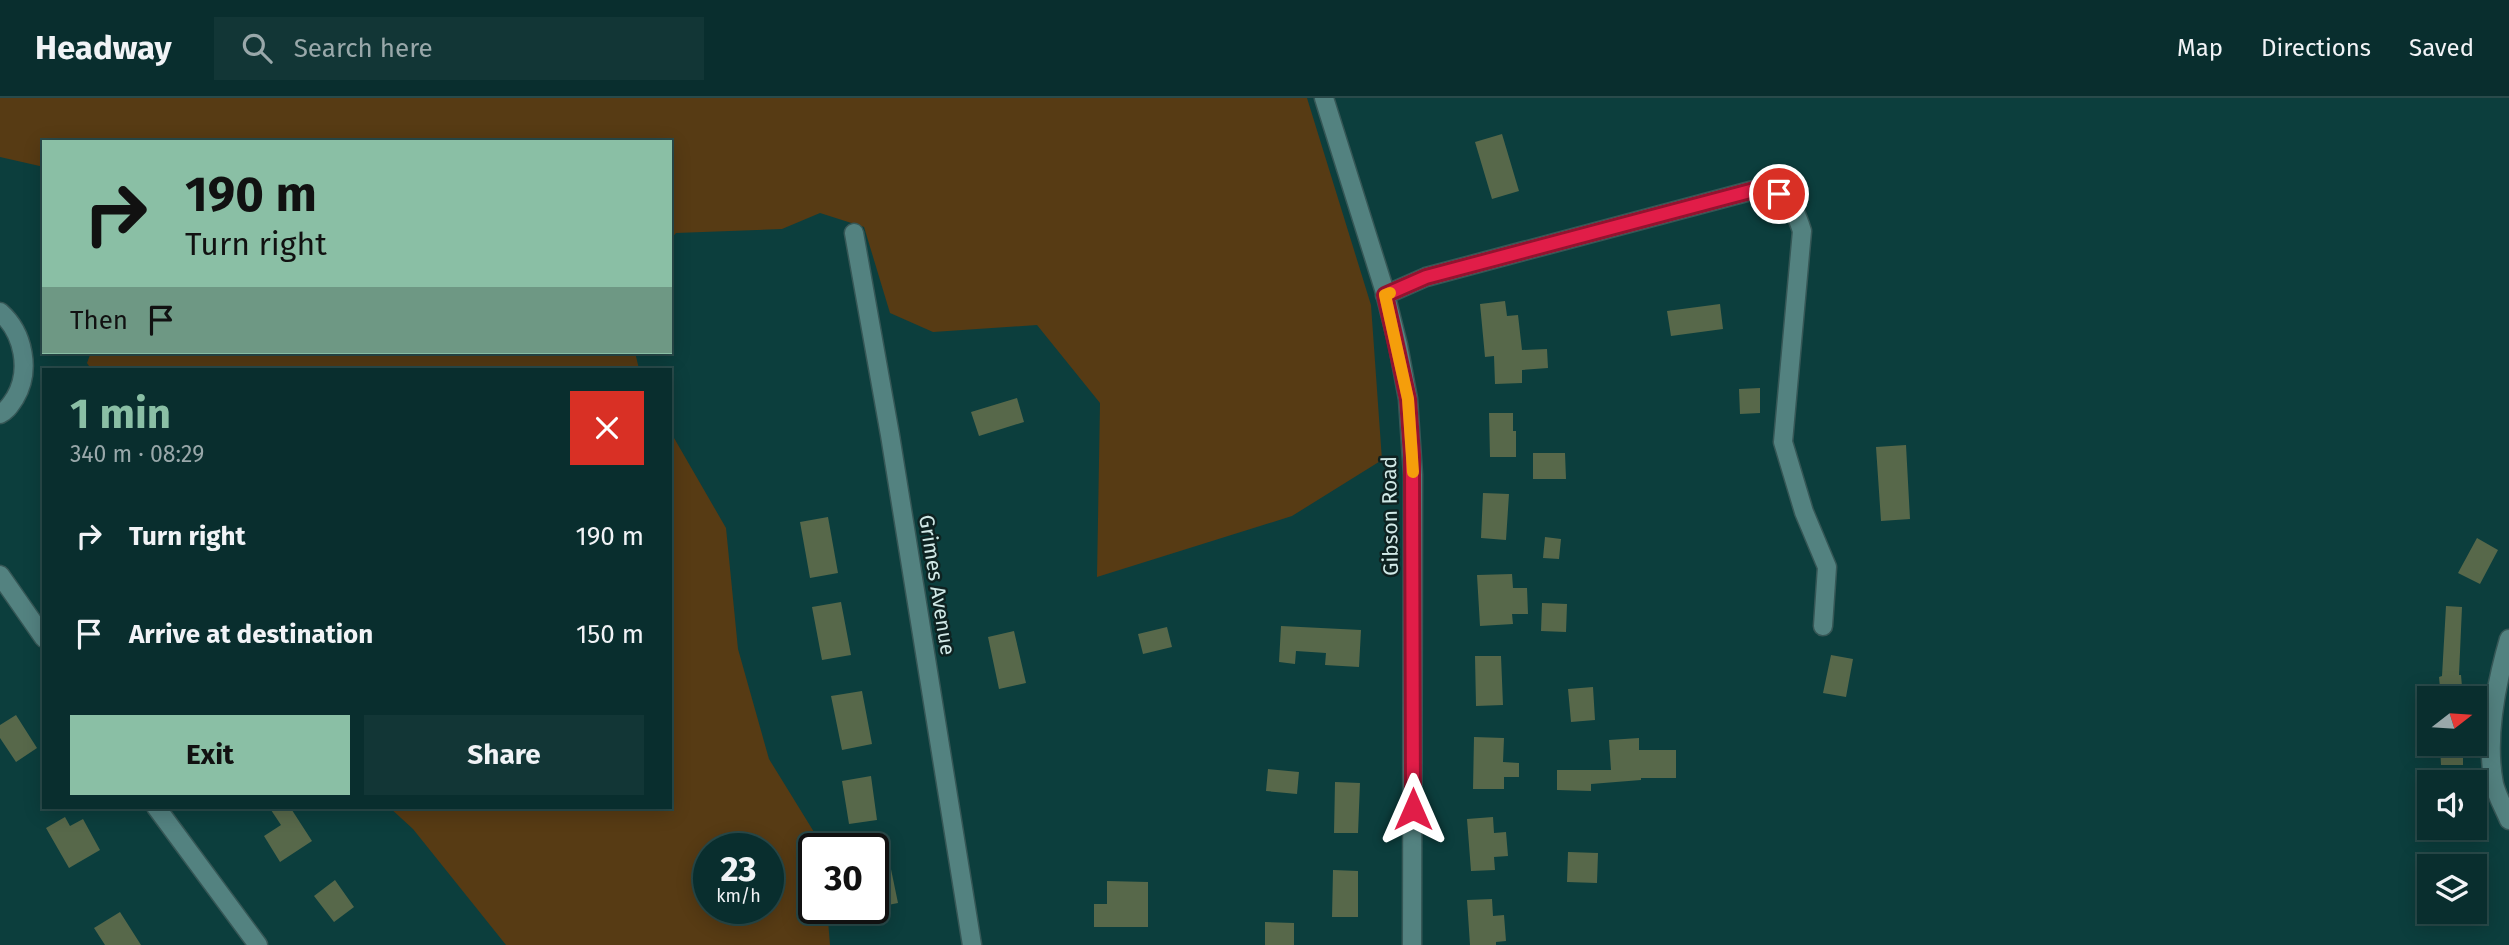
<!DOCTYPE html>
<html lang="en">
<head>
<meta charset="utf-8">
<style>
  body { margin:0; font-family:"Fira Sans",sans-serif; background:#123636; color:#f1f3f6; height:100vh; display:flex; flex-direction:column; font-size:26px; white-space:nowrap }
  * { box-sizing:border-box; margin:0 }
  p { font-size:23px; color:#99a8aa }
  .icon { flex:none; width:38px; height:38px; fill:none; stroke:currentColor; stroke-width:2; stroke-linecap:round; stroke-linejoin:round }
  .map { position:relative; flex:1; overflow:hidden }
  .sheet { position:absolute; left:42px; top:270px; width:630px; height:441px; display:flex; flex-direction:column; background:#092e2e; border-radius:0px; box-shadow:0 4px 18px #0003,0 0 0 2px #294a4a }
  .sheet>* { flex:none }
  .banner { position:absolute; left:42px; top:42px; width:630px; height:214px; border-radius:0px; box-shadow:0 4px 18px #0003,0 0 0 2px #294a4a; background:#8abfa5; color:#111; overflow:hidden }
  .needle { width:46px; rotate:73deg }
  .buttons { position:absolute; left:2417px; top:588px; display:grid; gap:14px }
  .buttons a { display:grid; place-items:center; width:70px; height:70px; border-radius:0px; background:#092e2e; box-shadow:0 4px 18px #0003,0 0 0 2px #294a4a; font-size:35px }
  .speed { position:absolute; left:693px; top:735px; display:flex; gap:14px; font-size:35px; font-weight:700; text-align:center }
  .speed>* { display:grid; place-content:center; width:91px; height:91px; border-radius:50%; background:#092e2e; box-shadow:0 4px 18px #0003,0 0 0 2px #294a4a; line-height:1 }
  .speed small { font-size:18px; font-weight:400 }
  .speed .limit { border:4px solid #111; border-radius:10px; background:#fff; color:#111 }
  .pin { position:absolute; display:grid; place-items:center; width:60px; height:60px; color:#fff; margin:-30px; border:4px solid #fff; border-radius:50%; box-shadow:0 2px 7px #0007 }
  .me { position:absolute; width:77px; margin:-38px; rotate:0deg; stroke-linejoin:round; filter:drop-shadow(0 0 5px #0008) }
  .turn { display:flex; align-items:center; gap:24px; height:147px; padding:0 28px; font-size:32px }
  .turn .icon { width:91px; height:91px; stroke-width:2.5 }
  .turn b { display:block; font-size:49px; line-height:60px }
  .then { display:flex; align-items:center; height:66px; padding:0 28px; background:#0003; gap:14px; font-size:26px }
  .round { display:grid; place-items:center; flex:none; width:74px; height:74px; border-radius:0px; background:#123636 }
  .headline { display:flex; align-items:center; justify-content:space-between; height:119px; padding:0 28px }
  h1 { font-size:42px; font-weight:700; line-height:52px; color:#8abfa5 }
  .button { display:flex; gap:14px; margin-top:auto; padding:14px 28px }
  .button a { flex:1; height:80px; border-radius:0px; background:#8abfa5; color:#111; font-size:28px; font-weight:700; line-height:80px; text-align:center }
  .button a+a { background:#123636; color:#f1f3f6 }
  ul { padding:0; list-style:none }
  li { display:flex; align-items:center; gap:21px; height:98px; padding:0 28px }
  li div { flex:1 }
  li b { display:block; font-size:26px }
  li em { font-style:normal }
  header { display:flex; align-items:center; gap:42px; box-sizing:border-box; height:98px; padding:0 35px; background:#092e2e; border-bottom:2px solid #294a4a }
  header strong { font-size:33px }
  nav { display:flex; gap:38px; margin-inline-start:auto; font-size:24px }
  .search { width:490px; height:63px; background:#123636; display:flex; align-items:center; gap:18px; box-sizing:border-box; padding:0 24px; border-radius:0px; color:#99a8aa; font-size:26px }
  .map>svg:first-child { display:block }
</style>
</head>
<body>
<header>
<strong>Headway</strong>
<div class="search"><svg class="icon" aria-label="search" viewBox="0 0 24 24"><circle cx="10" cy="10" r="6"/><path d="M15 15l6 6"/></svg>Search here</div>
<nav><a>Map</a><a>Directions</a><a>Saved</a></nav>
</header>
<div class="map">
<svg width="2509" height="847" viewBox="0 0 2509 847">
  <rect width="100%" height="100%" fill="#0c3e3d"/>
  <path fill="#573b14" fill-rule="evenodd" d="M0,0H1307L1371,207L1382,362L1292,418L1097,479L1100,305L1037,227L933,234L890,215L864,129L820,115L782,131L676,135L670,142V44H44V69L0,59Z
    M91,254H635L639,271H91L87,265Z
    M670,333L726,430L738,551L769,661L822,747V751H814V810H827L830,847H506L413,731L389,709H670ZM709,751H768V810H709Z"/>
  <path fill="#57684a" d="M1502,36L1519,93L1492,101L1475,44Z
    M1505,203L1507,218L1518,217L1522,252L1547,251L1548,270L1522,272V285L1495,286L1494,258L1485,259L1480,206Z
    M1720,206L1723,231L1671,238L1667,213Z
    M1760,290V315L1740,316L1739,291Z
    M1017,300L1024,324L979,338L971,314Z
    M1489,315H1513V333H1516V359H1490Z
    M1906,347L1910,421L1881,423L1876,349Z
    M1533,355H1565L1566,381H1533Z
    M1483,395L1509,396L1506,442L1481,440Z
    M828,419L838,475L810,480L800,424Z
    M1545,439L1561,441L1559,461L1543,460Z
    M2477,440L2498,452L2480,486L2458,475Z
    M1512,476L1513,490H1527L1528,516H1512L1513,526L1480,528L1477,477Z
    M841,504L851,557L822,562L812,509Z
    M1542,505L1567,506L1566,534L1541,533Z
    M2446,508L2462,509L2459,577H2461L2463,600H2441L2439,579L2442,578Z
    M1281,528L1361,532L1359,569L1325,567L1326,555L1296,553L1295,566L1279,564Z
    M1167,529L1172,549L1143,556L1138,536Z
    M1014,533L1026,585L999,591L988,539Z
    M1831,557L1853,561L1846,599L1823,595Z
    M1475,558H1501L1503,607L1476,608Z
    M1593,589L1595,622L1571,624L1568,591Z
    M862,593L872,646L842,652L831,598Z
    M16,617L37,650L16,664L0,640V627Z
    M1474,639L1504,640L1503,664L1519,665V679H1504V691H1473Z
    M1639,640V652H1676V680H1641V682L1591,686V693L1557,692V672H1611L1609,642Z
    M2440,646H2463V667H2441Z
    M1268,671L1299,674L1297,696L1266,693Z
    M871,678L877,722L849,726L842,683Z
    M1335,684L1360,685L1358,735H1334Z
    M269,709H290L312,743L280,764L264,738L281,727Z
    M65,719L70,728L83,721L100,752L69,770L46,730Z
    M1493,719L1494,735L1506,734L1508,758L1494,759L1495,772L1471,773L1467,721Z
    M886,747L898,805L873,810V750Z
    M1568,754L1598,755L1597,785L1567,784Z
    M1333,772L1358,773V819H1332Z
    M335,782L354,809L334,824L314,798Z
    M1107,783L1148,784V829H1094V806H1107Z
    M1492,801L1493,818L1504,817L1506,843L1496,844V847H1470L1467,802Z
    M120,814L141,847H105L94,830Z
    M1265,824L1294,825V847H1265Z"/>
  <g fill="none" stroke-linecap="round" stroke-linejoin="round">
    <defs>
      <path id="minor" d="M1324,0L1384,191L1398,247L1408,301L1413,377L1412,847
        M854,135L890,337L972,847
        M1385,197L1426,179L1754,92C1787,98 1792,102 1802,133L1783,344L1804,414L1827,469L1823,528
        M0,214C24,235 31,273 15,300C10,307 8,312 0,316
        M0,477L44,540
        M2509,541C2496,586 2485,640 2494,686C2497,698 2504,710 2509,722
        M156,709L258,847"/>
    </defs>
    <use href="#minor" stroke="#365756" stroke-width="21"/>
    <use href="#minor" stroke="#538280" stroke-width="18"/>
  </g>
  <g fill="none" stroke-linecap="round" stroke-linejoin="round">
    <defs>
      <path id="route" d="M1413,711L1412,357L1408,301L1385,197L1426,179L1754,92L1779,96"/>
    </defs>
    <use href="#route" stroke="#92132f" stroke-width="18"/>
    <use href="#route" stroke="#e11d48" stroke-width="12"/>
    <path stroke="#f59e0b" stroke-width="12" d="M1390,195L1385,197L1408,301L1413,374"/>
  </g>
  <g text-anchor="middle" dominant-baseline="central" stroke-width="5" stroke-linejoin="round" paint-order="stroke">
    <g font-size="21" fill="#d1e9e7" stroke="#0e2221">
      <text transform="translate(1390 418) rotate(-91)">Gibson Road</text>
      <text transform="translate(937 487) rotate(81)">Grimes Avenue</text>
    </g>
  </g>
</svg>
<div class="buttons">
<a><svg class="needle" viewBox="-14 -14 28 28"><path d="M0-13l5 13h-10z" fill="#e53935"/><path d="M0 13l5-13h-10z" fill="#99a8aa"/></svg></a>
<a><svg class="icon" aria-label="sound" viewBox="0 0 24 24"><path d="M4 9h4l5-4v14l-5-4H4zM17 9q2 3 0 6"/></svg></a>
<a><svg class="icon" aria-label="layers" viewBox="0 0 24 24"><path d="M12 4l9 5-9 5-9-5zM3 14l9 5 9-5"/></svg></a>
</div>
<div class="speed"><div>23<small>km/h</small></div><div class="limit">30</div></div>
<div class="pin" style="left:1779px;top:96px;background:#d93025"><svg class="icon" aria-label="arrive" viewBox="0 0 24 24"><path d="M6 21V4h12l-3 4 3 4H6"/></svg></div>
<svg class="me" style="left:1413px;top:711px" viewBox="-20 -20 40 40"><path d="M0-17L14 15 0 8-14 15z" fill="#e11d48" stroke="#fff" stroke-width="4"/></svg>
<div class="banner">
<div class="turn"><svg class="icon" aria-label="right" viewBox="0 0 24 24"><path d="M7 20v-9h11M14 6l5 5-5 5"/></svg><div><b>190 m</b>Turn right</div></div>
<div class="then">Then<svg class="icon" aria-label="arrive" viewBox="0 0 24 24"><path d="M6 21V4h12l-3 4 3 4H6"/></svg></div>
</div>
<section class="sheet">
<div class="headline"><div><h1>1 min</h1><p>340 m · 08:29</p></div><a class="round" style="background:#d93025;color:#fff"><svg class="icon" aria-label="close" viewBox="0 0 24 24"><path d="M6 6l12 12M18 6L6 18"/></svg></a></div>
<ul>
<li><svg class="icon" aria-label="right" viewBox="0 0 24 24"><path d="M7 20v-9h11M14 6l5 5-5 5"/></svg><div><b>Turn right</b></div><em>190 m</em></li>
<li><svg class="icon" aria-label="arrive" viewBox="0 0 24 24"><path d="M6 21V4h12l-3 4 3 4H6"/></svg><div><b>Arrive at destination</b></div><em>150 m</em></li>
</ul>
<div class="button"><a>Exit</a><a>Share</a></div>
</section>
</div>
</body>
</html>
